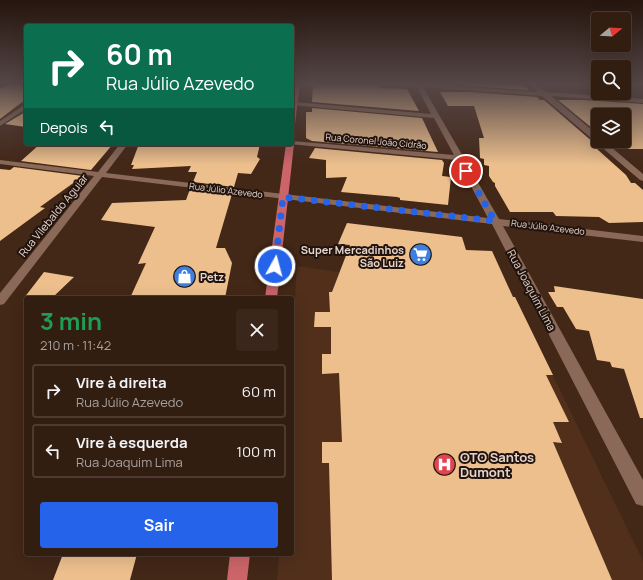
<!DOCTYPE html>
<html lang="pt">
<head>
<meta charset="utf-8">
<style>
  body { margin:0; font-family:Manrope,sans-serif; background:#3a261a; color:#f1f3f6; height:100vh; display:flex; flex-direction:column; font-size:15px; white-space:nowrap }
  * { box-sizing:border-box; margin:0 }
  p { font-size:13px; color:#a8a29f }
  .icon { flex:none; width:22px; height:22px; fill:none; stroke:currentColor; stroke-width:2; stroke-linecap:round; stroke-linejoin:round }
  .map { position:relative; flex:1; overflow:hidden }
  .sheet { position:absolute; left:24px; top:296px; width:270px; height:260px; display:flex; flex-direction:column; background:#321d11; border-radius:4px; box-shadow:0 4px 16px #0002,0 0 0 1px #4d3b31 }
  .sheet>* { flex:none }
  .guide { position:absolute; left:24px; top:24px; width:270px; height:122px; border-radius:4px; box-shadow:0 4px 16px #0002,0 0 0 1px #4d3b31; background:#0b6e4f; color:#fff; overflow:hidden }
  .needle { width:26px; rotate:72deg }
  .tools { position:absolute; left:591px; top:12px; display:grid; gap:8px }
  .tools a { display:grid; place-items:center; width:40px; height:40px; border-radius:4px; background:#321d11; box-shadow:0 4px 16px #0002,0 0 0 1px #4d3b31; font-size:20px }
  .pin { position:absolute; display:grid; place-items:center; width:34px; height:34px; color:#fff; margin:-17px; border:2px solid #fff; border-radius:50%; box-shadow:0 1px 4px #0007 }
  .me { position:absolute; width:44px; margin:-22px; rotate:7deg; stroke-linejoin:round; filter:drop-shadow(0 0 3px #0008) }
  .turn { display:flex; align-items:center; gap:14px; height:84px; padding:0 16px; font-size:18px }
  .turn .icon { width:52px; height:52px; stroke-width:2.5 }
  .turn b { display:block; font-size:28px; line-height:34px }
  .then { display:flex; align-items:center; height:38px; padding:0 16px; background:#0003; gap:8px; font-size:15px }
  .round { display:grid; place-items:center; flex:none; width:42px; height:42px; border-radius:4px; background:#3a261a }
  .headline { display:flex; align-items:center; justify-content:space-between; height:68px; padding:0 16px }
  h1 { font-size:24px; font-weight:700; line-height:30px; color:#1e9e55 }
  .cta { display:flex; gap:8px; margin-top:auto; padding:8px 16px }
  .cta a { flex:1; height:46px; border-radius:4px; background:#2563eb; color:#fff; font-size:16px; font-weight:700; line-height:46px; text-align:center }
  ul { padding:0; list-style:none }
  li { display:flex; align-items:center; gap:12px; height:54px; margin:0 8px 6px; padding:0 8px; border:2px solid #4d3b31; border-radius:4px }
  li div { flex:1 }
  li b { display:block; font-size:15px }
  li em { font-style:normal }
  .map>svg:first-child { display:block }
</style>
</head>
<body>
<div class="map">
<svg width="643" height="580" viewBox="0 0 643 580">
  <rect width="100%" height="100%" fill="#432717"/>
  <path fill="#512f1b" d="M297,266L515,297L643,561V580H277L279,554H292V342Z"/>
  <path fill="#ecbf8d" d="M13,84H26V99L0,119V88Z
    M313,84H365L379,85L380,88L407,89L419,111L312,102Z
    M466,84H522L529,90L467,86Z
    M440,92H471L537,97L540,100H544L601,149H597L626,175L631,183H635L643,190V222L609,223L599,217L556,216L553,212H510L495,186V183L493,182L489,176V166L484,165V159L480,158L479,138H484L474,106H448Z
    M558,100H584L643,104V149H615L606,141H624V115H598V133Z
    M312,108L422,118L438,152L312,141L306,138V112H312Z
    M25,112H26V127L5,124Z
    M40,144H113L91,170L21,161Z
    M139,144H260L257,157L260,159L251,174L238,173L234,187L193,182L197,172H188L191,166L132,169L134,165H131Z
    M315,148L442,160L444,163L442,176L451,177L448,205L400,200V198L397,197L341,192L347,177L326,178V160L309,158Z
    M14,167L83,176L40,207L45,208L0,241V169L10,170Z
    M190,189L232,194L216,248H225L232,263L225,298H130L146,263L138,264L155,227L101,220L112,203L186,200Z
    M347,223L462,237L466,250L492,251L513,297H515L553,375H546L569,422H553L562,443L553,442L612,580H332L329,463H322V442H342L339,373L322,374V354H331V327H314L315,312H330L329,292H332L350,245L338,244Z
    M44,272L74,277L52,298H24Z
    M554,286L643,299V418H640L624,369L612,367L610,362L597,360L589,331L576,329L563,307H557L548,292H555Z
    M63,554H137L130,580H53Z"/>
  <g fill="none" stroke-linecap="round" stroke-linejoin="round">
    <path fill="#8a6958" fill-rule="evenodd" d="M397,84H421L538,92L529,84H535L546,92L643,99V103L551,96L598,135V141H604L643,174V181L640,180L542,96L423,87L499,219L643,236V242L503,226L643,480V506L636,504L492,224L102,177L4,304L0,305V293L94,176L0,164V160L98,172L120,144H128L106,173L488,218L457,160L289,144H292V141L454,155L434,118L292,105V103L294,102L431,114L417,87L400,86Z
      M26,104V109L0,126V121Z"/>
    <path fill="#cb656a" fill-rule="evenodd" d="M294,84H300L295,124L292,126V99Z
      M292,142L294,144L277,298H265L286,144H292Z
      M230,554H250L247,580H227Z"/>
  </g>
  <linearGradient id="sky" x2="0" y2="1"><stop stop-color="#25150d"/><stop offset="0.51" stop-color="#554747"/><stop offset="1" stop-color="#554747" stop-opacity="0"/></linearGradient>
  <rect width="643" height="165" fill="url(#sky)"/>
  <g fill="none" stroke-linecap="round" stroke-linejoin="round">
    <path stroke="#2563eb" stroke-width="7" stroke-dasharray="0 12.6" d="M275,266L283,197L495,221L466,171"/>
  </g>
  <defs>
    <symbol id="supermarket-disc" viewBox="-11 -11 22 22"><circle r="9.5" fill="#3f7fe0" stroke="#20130d"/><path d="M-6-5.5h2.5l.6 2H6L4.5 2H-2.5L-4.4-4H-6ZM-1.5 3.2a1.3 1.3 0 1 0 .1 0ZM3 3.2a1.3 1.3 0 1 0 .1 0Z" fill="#fff"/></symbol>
    <symbol id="shop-disc" viewBox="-11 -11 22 22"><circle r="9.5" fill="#3f7fe0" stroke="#20130d"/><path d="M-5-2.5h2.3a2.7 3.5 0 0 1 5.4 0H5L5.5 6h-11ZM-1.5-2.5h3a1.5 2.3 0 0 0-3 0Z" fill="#fff"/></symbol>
    <symbol id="hospital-disc" viewBox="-11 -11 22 22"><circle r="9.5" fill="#e0444e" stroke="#20130d"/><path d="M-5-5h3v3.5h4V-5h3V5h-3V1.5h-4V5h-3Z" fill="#fff"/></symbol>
  </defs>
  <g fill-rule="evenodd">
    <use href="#supermarket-disc" x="408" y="242" width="25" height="25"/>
    <use href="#shop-disc" x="172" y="264" width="25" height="25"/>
    <use href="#hospital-disc" x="432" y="452" width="25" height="25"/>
  </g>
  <g text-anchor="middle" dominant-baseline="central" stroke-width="4" stroke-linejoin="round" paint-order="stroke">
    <g font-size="9" fill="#e7d4cb" stroke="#20130d">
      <text transform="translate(376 141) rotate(5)">Rua Coronel João Cidrão</text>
      <text transform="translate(226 190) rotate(7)">Rua Júlio Azevedo</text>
      <text transform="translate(548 227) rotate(7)">Rua Júlio Azevedo</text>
    </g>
    <g font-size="11" fill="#e7d4cb" stroke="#20130d">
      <text transform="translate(53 215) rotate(-51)">Rua Vilebaldo Aguiar</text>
      <text transform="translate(532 290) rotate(62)">Rua Joaquim Lima</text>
    </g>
    <g font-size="11" font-weight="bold" fill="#e7d4cb" stroke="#20130d" text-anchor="end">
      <text x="404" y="249">Super Mercadinhos<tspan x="404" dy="13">São Luiz</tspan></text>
      <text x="200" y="276" text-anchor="start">Petz</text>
    </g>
    <g font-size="13" font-weight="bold" fill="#e7d4cb" stroke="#20130d" text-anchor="start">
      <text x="460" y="457">OTO Santos<tspan x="460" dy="15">Dumont</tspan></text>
    </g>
  </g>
</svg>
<div class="tools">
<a><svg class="needle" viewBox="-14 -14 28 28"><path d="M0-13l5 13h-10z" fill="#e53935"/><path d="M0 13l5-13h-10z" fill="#a8a29f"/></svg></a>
<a><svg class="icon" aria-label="search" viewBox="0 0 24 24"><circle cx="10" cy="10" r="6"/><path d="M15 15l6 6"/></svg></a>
<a><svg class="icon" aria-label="layers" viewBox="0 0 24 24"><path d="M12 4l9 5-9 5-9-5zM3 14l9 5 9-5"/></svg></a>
</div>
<div class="pin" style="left:466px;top:171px;background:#d93025"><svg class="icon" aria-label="arrive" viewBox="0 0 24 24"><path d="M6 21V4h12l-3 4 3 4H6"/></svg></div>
<svg class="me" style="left:275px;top:266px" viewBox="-20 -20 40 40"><circle r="17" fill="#2563eb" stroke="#fff" stroke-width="3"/><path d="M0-11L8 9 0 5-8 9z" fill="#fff"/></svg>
<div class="guide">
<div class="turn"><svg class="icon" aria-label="right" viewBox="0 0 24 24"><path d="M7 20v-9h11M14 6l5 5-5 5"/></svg><div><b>60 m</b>Rua Júlio Azevedo</div></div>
<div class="then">Depois<svg class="icon" aria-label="left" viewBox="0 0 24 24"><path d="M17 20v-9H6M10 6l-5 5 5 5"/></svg></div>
</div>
<section class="sheet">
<div class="headline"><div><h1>3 min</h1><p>210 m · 11:42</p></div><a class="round"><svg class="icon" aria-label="close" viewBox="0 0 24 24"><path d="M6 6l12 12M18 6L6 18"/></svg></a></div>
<ul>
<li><svg class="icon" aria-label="right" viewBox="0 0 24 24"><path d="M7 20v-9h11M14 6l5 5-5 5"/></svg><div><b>Vire à direita</b><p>Rua Júlio Azevedo</p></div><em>60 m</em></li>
<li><svg class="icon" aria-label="left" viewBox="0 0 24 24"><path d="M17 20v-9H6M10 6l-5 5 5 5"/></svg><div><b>Vire à esquerda</b><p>Rua Joaquim Lima</p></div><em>100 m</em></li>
</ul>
<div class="cta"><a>Sair</a></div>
</section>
</div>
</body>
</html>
